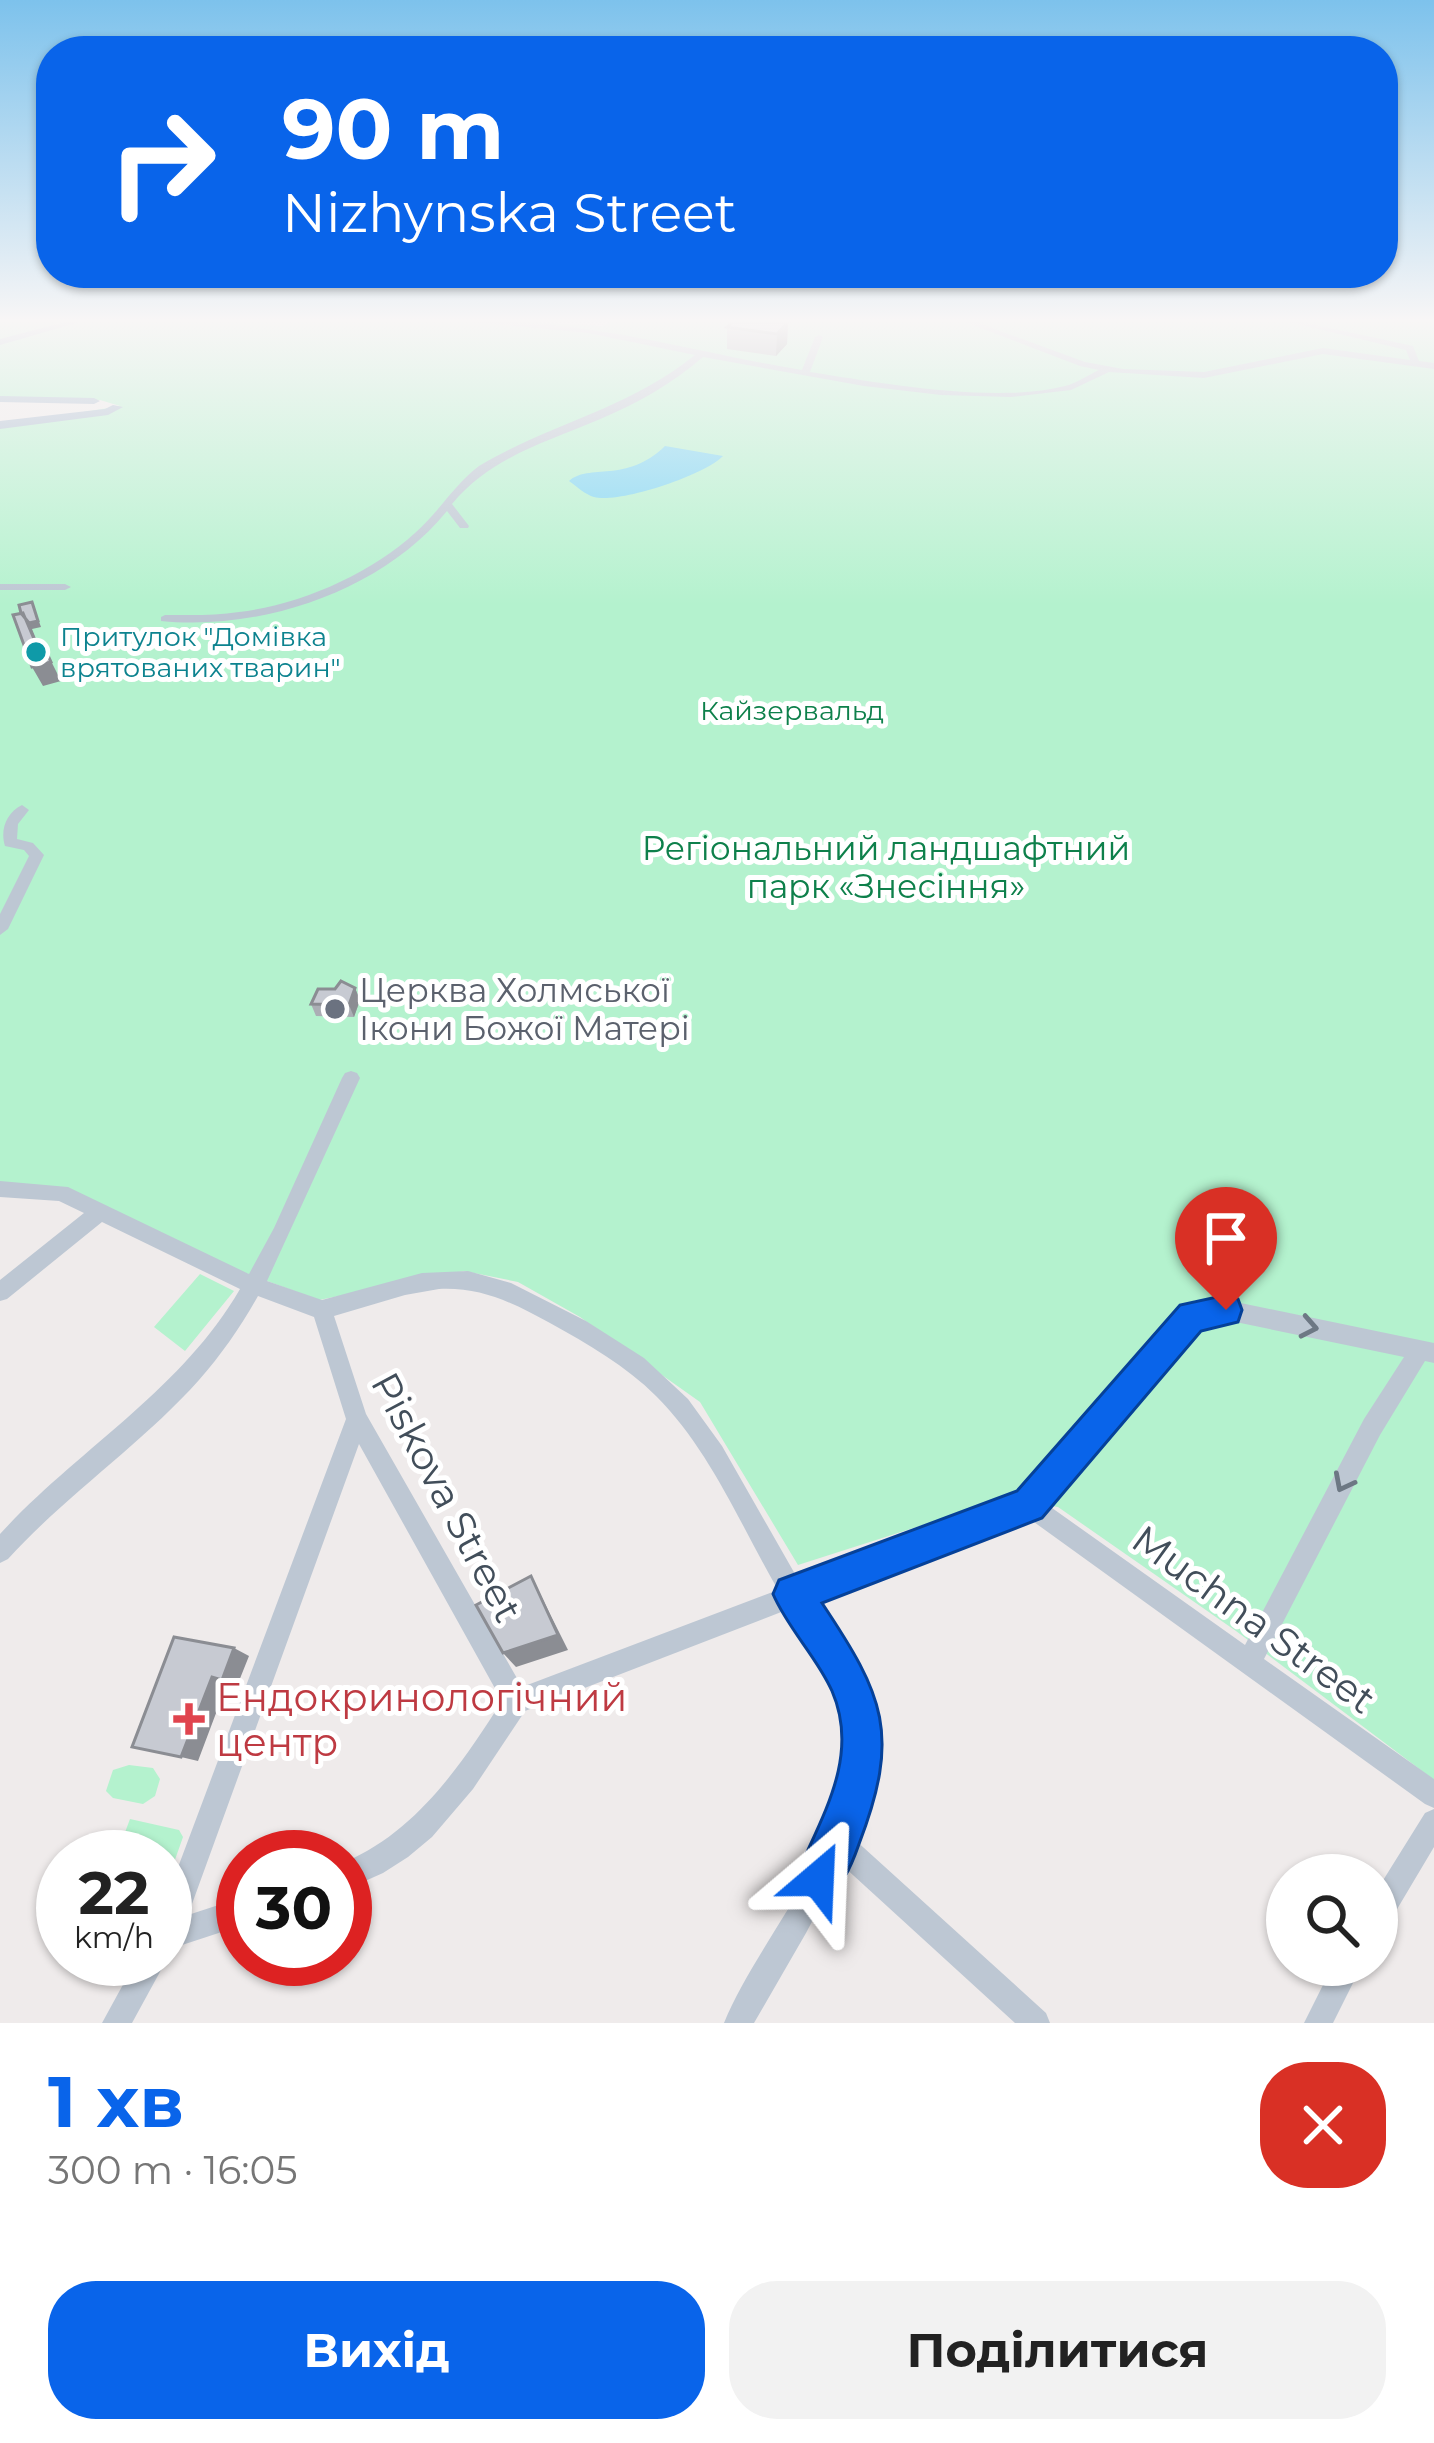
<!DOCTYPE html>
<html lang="uk">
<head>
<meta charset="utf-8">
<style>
  body { margin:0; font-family:Montserrat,sans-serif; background:#f2f2f2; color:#222; height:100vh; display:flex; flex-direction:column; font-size:45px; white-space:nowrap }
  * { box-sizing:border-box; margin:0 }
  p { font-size:39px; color:#767676 }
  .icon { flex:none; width:66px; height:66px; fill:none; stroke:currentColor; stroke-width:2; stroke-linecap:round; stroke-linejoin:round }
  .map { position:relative; height:2023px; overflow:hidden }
  .side { display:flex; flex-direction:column; background:#fff; flex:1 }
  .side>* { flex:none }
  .guide { position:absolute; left:36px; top:36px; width:1362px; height:252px; border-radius:48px; box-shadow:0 3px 9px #0004; background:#0964ea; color:#fff; overflow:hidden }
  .tools { position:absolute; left:1266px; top:1854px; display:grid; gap:24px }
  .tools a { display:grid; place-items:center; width:132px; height:132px; border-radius:50%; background:#fff; box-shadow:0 3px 9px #0004; font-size:60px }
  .speed { position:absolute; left:36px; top:1830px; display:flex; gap:24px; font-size:60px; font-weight:700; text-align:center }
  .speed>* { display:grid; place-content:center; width:156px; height:156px; border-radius:50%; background:#fff; box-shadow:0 3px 9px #0004; line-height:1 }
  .speed small { font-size:30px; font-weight:400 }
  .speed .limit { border:18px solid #d22; background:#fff; color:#111 }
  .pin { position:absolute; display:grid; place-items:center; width:102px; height:102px; color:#fff; margin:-123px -51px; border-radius:50% 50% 50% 0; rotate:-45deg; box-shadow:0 0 12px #0007 }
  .pin .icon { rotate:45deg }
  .me { position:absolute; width:132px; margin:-66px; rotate:26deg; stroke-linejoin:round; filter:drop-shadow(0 0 9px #0008) }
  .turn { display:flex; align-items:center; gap:42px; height:252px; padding:0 48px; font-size:54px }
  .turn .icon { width:156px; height:156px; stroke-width:2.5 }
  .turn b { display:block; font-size:84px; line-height:102px }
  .round { display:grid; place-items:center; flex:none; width:126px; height:126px; border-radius:48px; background:#f2f2f2 }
  .headline { display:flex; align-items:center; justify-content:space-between; height:204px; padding:0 48px }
  h1 { font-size:72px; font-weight:700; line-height:90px; color:#0964ea }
  .primary-button { display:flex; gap:24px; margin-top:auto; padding:24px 48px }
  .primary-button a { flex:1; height:138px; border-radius:48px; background:#0964ea; color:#fff; font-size:48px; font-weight:700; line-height:138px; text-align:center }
  .primary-button a+a { background:#f2f2f2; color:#222 }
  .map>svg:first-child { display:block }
</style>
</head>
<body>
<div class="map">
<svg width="1434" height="2023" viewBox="0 0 1434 2023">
  <rect width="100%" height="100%" fill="#efebeb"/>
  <path fill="#b4f2ce" d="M0,322H60L23,336L81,322H531L603,326L609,322H1434V1780L1236,1631L1058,1507L1004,1499L798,1565L700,1402L580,1317L518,1282L464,1271L319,1300L240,1271L62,1187L0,1194V426L120,406L100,400L0,398Z
    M200,1274L234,1291L185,1351L154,1327Z
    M129,1765L153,1768L160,1779L155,1796L143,1804L113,1798L106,1791L113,1770Z
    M130,1819L179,1830L183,1837L165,1888V1857H146L150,1842L124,1835Z"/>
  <path fill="#7dd6f3" d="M665,446L723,456C705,475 619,504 594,497C586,495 576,486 569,481C589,463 626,484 665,446Z"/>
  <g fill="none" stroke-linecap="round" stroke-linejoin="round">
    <path fill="#bdc7d3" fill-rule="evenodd" d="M473,322C585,318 692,352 802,370L815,337L819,335L823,337L810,372C881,383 995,404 1065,386C1077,383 1088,375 1099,370L1080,366L965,322H976L1085,362L1123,369L1204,372L1323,348L1410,360L1406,350L1289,322H1302L1413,346L1419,361L1434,363V369L1323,354L1204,378L1109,372L1071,390L1011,397L941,395L864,386L703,357C672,384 636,404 598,420C544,443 491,457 452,504L469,526L468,528H460L447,511C382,591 262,631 161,621V617L165,615C190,615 215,616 239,612C300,605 370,574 415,533C439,512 454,485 479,466C551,423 627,410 695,355L588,333Z
      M0,584H65L71,587L65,590H0Z
      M22,805L29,810L18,824L17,839L33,843L44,855L8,929L0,935V914L29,856L24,850L5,846C0,830 6,813 22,805Z
      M351,1071L357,1073L360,1078L267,1281L322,1300L422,1273L468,1271L511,1283L586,1321L644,1358L688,1399L722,1446L799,1581L1021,1497L1185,1310L1226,1300L1434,1343V1363L1425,1361L1380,1435L1264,1659L1434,1779V1808L1425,1804L1027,1517L812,1600C874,1690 895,1732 853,1838L1046,2013L1050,2023H1015L842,1865L806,1933L754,2023H724C763,1927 884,1807 843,1695C831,1664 808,1636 789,1609L525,1711L473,1789L432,1837L408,1857L383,1873L345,1890V1862C417,1831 461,1765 502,1701L359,1444L188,1915L243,1897V1925L176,1947L165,1953V1902L346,1419L314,1317L258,1296C241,1326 222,1354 199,1380C141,1445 67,1494 8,1559L0,1563V1534C78,1449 181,1391 240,1289L102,1222L7,1299L0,1301V1280L84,1213L59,1201L0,1197V1181L68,1187L249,1274L274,1228L342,1078L345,1073ZM439,1289C482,1287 513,1303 550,1323C588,1344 626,1366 656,1396C710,1450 740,1524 778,1590L522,1687L366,1414L334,1316L405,1295ZM1226,1320L1404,1357L1364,1419L1245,1645L1045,1503L1198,1325Z
      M1434,1809V1847L1387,1926L1377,1930V1890L1425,1813Z
      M165,1954L167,1959L132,2023H102L137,1959H165Z
      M1333,1965H1362L1333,2023H1304Z"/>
    <path fill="#a8bace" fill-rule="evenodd" d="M65,322H80L0,345V339Z
      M0,396L94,398L100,401L94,404L0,402Z
      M113,405L123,407L108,415L0,429V421L105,409Z"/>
  </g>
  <path fill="#abaeb5" d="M788,322L787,344L776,356L727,349V327Z
    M355,988L360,1000L354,1017L316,1016L311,1004Z"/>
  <path fill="#8b8d93" d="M788,322L787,344L776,356L777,334Z
    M32,602L41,627L32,629L46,663V651L61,681L43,686L32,667L27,623Z
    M355,988L360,1000L354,1017L349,1005Z
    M531,1576L568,1650L516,1667L503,1653Z
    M234,1648L249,1656L237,1686L222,1680Z
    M212,1677L227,1684L198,1761L181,1757Z"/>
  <path fill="#c7cad2" stroke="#8b8d93" stroke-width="3" d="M733,322H788L777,334L727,327Z
    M32,602L38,621L29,623L21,613L19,605Z
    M23,613L40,653L46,651L51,662L32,667L13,615Z
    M341,981L355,988L349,1005L311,1004L318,989H335Z
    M531,1576L558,1635L503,1653L476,1605Z
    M174,1637L234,1648L222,1680L212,1677L181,1757L132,1747Z"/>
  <defs><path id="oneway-chevron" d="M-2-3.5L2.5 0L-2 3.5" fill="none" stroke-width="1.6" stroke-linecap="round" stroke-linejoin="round" transform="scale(3)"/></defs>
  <g stroke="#6d7884">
    <use href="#oneway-chevron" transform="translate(1309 1327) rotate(11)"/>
    <use href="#oneway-chevron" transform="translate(1343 1483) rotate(117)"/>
  </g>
  <linearGradient id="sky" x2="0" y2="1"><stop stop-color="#7dc2ec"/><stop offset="0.53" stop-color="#f8f6f6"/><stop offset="1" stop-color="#f8f6f6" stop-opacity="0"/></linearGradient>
  <rect width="1434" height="605" fill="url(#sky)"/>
  <path fill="#0964ea" stroke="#064198" stroke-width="3" d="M1226,1295L1238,1299L1242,1310L1238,1322L1201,1331L1042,1518L822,1603C884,1696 901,1734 859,1844C851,1867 841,1892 818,1901L802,1895L795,1879C820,1819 861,1758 832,1691C817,1657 788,1629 773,1594L779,1580L1017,1491L1180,1305Z"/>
  <circle fill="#0f9aa8" stroke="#fff" stroke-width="4.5" cx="36" cy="652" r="12"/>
  <circle fill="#6b7280" stroke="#fff" stroke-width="4.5" cx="335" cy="1009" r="12"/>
  <path fill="#e0444e" stroke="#fff" stroke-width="4.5" d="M183 1701h12v12h12v12h-12v12h-12v-12h-12v-12h12z"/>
  <g text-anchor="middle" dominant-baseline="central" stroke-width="10" stroke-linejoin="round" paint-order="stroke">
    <g font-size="27" fill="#0d838f" stroke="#fff" text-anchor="start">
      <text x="60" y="636">Притулок "Домівка<tspan x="60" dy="31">врятованих тварин"</tspan></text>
    </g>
    <g font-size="27" fill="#0e804b" stroke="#fff">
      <text x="792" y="710">Кайзервальд</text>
    </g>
    <g font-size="33" fill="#0e804b" stroke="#fff">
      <text x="886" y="848">Регіональний ландшафтний<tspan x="886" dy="38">парк «Знесіння»</tspan></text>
    </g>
    <g font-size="33" fill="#5b616d" stroke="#fff" text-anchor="start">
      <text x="359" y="990">Церква Холмської<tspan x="359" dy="38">Ікони Божої Матері</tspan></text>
    </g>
    <g font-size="39" fill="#424e5a" stroke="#fff">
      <text transform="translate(447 1497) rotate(62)">Piskova Street</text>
      <text transform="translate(1254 1619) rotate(36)">Muchna Street</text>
    </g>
    <g font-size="39" fill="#be3a42" stroke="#fff" text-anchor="start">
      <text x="216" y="1697">Ендокринологічний<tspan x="216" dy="45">центр</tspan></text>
    </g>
  </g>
</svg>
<div class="tools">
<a><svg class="icon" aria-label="search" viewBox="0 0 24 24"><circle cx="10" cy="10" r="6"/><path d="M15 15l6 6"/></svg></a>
</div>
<div class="speed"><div>22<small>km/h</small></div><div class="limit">30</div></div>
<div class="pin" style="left:1226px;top:1310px;background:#d93025"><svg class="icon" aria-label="arrive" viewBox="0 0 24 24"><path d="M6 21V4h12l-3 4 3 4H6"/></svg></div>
<svg class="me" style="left:818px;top:1879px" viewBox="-20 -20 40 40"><path d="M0-17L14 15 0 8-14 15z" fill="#0964ea" stroke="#fff" stroke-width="4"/></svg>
<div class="guide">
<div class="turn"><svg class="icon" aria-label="right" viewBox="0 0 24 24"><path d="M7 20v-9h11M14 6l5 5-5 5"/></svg><div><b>90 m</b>Nizhynska Street</div></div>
</div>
</div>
<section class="side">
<div class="headline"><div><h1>1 хв</h1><p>300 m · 16:05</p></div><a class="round" style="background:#d93025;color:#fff"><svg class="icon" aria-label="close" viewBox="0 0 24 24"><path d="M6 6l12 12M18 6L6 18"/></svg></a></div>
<div class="primary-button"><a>Вихід</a><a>Поділитися</a></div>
</section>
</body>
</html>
